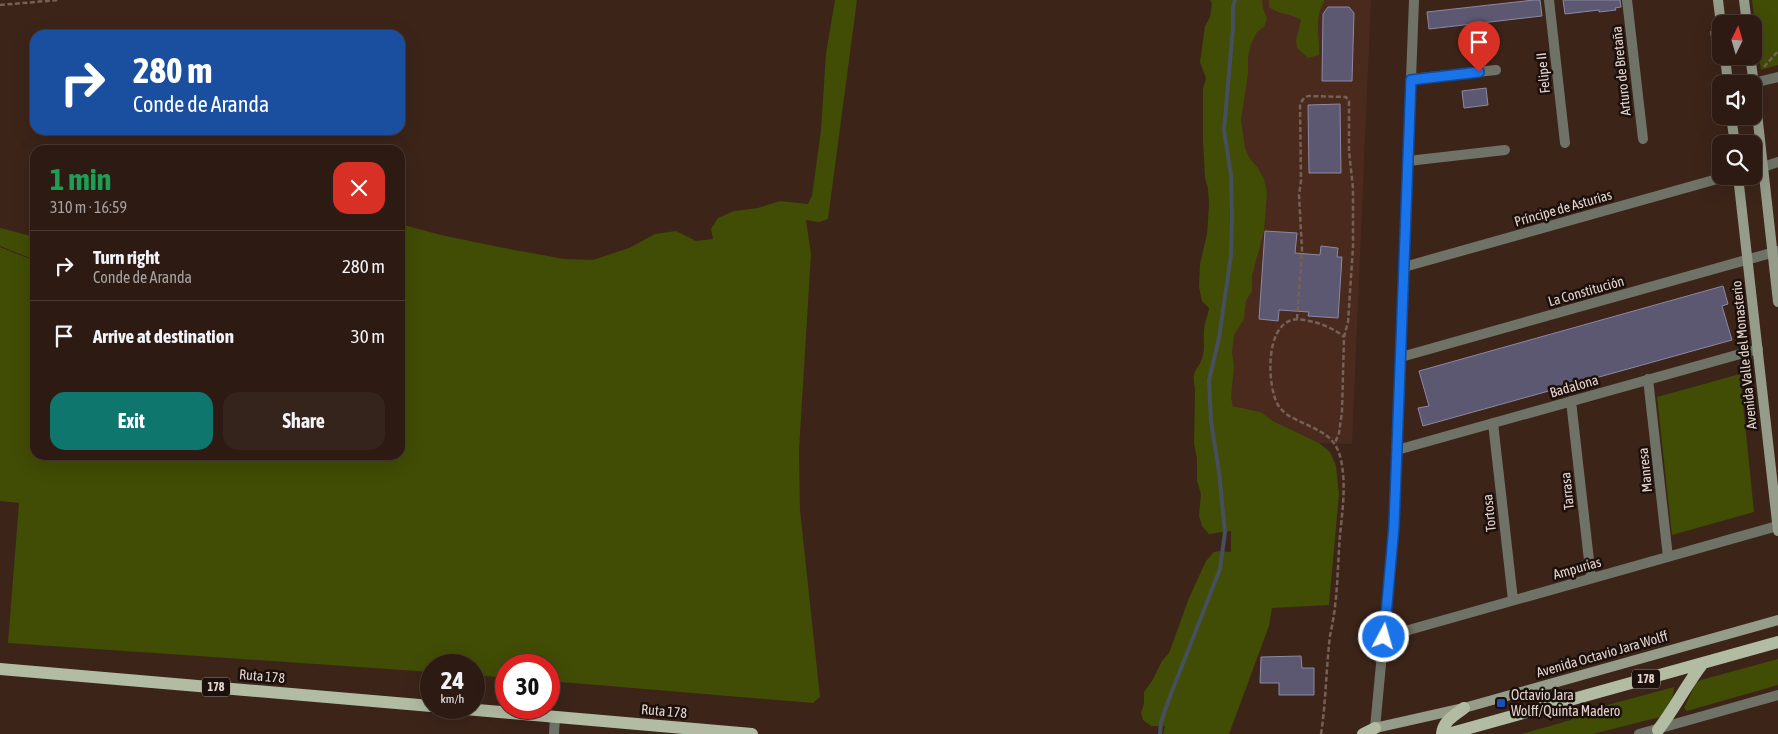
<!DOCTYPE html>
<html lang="en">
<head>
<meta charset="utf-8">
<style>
  body { margin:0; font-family:"Asap Condensed",sans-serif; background:#35241c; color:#f1f3f6; height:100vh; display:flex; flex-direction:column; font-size:19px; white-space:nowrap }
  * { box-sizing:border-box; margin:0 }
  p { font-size:16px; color:#a7a1a0 }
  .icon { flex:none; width:28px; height:28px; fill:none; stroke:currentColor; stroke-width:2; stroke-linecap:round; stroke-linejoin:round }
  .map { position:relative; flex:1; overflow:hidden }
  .sheet { position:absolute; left:30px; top:145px; width:375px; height:315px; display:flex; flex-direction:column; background:#2d1b13; border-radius:15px; box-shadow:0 5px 20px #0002,0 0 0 1px #483933 }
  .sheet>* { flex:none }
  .top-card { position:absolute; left:30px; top:30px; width:375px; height:105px; border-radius:15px; box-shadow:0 5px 20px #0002,0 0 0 1px #483933; background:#1a4fa0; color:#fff; overflow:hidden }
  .needle { width:32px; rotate:5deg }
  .buttons { position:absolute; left:1712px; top:15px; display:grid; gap:10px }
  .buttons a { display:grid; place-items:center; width:50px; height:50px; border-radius:10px; background:#2d1b13; box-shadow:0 5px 20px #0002,0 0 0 1px #483933; font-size:25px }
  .speed { position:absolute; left:420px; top:654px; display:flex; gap:10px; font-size:25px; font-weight:700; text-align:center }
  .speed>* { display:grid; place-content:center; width:65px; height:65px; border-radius:50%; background:#2d1b13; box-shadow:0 5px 20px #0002,0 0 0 1px #483933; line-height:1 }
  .speed small { font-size:12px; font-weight:400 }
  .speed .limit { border:8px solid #d22; background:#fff; color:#111 }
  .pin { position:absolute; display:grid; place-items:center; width:42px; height:42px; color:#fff; margin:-51px -21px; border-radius:50% 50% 50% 0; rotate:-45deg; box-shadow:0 0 5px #0007 }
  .pin .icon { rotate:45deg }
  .me { position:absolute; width:55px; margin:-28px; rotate:6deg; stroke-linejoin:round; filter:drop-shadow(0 0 4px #0008) }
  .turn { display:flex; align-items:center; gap:18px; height:105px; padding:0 20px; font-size:22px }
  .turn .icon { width:65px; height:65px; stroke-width:2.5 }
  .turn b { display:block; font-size:35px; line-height:42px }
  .round { display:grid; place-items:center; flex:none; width:52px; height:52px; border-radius:15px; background:#35241c }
  .overview { display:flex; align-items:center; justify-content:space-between; height:85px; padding:0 20px }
  h1 { font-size:30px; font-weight:700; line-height:38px; color:#1e9e55 }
  .cta { display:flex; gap:10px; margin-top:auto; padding:10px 20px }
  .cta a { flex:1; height:58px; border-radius:15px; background:#0f766e; color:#fff; font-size:20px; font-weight:700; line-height:58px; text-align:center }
  .cta a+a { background:#35241c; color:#f1f3f6 }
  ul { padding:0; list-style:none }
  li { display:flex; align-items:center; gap:15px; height:70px; padding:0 20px; border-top:1px solid #483933 }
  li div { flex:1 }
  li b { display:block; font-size:19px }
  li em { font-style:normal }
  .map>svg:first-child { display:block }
</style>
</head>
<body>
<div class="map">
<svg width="1778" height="734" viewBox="0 0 1778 734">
  <rect width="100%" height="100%" fill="#3c2419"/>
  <path fill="#492a1d" d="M1243,0H1371L1352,444L1319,443L1273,421L1261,412L1218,402L1238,175Z"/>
  <path fill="#414c05" d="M835,0H857L828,219L819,222L806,220L811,254L799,450L800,510L820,697L813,703L549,681V665H506V678L474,675V665H431V672L8,643L19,503L0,501V247L35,261V455H400V224L441,235L499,247L564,259L593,260L629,248L655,234L676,231L696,241L713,239L711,229L718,218L734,211L758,208L780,201L808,204L812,196L821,130L826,53Z
    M1210,0H1262L1263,8L1267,18L1264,27L1257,32L1251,44L1248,57V74L1241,120L1245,148L1250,159L1258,168L1264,179L1267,194L1264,231L1252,276V291L1246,301L1244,319L1234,335L1232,352L1234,366L1231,398L1233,406L1261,412L1273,421L1319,443L1330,452L1336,466L1339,494L1329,605L1272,608L1269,626L1229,734H1163L1165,726H1151L1143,720L1141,713L1144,704V692L1152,681L1162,661L1169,653L1189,598L1206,561L1214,552L1219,551L1231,552V531L1209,534L1202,526L1199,516L1201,494L1197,481V458L1194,444L1195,388C1190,368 1200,370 1203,355C1205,347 1203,339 1204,331C1204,323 1208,316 1209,308L1202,301L1199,287L1200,264L1207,234L1209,205L1208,189L1205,178L1203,140V89L1206,78L1200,62L1205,26L1210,17L1212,3Z
    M1269,0H1325C1313,19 1320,35 1319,55L1308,58L1297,48L1296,40L1301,20C1291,13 1279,15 1269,7Z
    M1752,0H1778V65L1761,70Z
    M0,228L35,237V260L0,246Z
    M1740,374L1754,512L1672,535L1657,397Z
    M1778,659V685L1687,711L1684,708L1696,683L1701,680Z
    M1674,687C1674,698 1667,710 1660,717L1593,734H1521L1571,720L1578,713Z"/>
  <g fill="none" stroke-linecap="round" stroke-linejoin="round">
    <path stroke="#464f5c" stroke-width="4" d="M1160,734L1161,722L1169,699L1220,569L1225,532L1219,472L1211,421L1209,380L1219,338L1231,255L1232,217L1231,175L1224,130L1233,28V7L1235,0"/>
  </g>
  <path fill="#5c5871" stroke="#8d88a4" d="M1534,0H1540L1542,16L1429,29L1427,12Z
    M1563,0H1620L1621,7L1615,8L1616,10L1599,12V10L1565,14Z
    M1328,7H1349L1354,13L1352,81H1322L1323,14Z
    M1486,88L1488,105L1464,108L1462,91Z
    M1340,104L1341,173H1309L1308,105Z
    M1265,231L1297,233L1295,253L1320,255L1321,246L1338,248L1337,257H1342L1338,318L1308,316L1309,312L1279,310L1278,321L1259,319Z
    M1723,286L1728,304L1722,306L1732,340L1423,426L1418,408L1429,406L1419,371Z
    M1301,656L1302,668H1314V695H1279V683H1260L1261,657Z"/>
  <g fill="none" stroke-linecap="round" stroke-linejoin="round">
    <path stroke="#766057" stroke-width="2.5" stroke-dasharray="5 2.5" stroke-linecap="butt" d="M0,5L58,0
      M1757,30L1759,50
      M1711,31L1714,53
      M1764,67L1778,51
      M1718,91L1720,112
      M1297,319L1302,250L1299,195L1301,181L1300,104L1304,98L1308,96L1346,97L1349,101V151L1353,188V247L1348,322L1344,337L1342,412L1339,433L1335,443
      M1321,734C1326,702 1326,669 1330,636C1332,626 1334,616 1335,606C1338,583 1338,558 1340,535C1342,515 1345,494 1343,474C1340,436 1325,434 1295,419C1288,416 1282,411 1278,405C1267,386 1265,327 1292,320C1299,318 1308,321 1314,322C1325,325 1336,330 1344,337"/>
    <path stroke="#6f7367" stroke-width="10" d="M1549,0L1565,143
      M1627,0L1643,139
      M1411,79L1496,70
      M1753,83L1778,77
      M1408,161L1505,150
      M1763,167L1778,162
      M1404,267L1728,176
      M1401,357L1778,251
      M1648,379L1668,557
      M1571,401L1591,578
      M1493,423L1513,600
      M1397,450L1758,349
      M1384,637L1777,526
      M1375,728L1394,526L1414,0
      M554,734L555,716
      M1639,734L1778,695"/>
    <path stroke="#959c89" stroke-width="10" d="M1718,0L1721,25
      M1744,0L1747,24
      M1725,56L1728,84
      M1750,56L1754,84
      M1754,86L1778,302
      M1731,116L1735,144
      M1738,176L1778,531
      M1375,728L1464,708L1778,620"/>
    <path stroke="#b2bca3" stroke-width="12" d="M0,669L431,706
      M454,708L752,734
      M1658,730C1675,708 1686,685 1703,663
      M1363,734L1375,728
      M1442,734C1443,721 1454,716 1464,708
      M1448,734L1778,642"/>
  </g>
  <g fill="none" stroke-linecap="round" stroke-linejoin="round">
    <defs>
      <path id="route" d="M1384,637L1394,526L1411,80L1479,72"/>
    </defs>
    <use href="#route" stroke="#114b97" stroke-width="12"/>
    <use href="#route" stroke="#1a73e8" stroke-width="9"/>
  </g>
  <rect fill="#1a4fb4" stroke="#1b100c" stroke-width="2" x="1496" y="698" width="10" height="10" rx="2.5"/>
  <g text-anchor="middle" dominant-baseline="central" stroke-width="5" stroke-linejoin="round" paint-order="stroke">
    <g fill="#1b100c" stroke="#a89993" stroke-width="1">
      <rect x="1632" y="669.5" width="28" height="19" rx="4"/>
      <rect x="202" y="677.5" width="28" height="19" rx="4"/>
    </g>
    <g font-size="12" font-weight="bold" fill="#e5d4cd">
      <text x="1646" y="679">178</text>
      <text x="216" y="687">178</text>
    </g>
    <g font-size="14" fill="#e5d4cd" stroke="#1b100c">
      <text transform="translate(1621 71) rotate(-96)">Arturo de Bretaña</text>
      <text transform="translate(1543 73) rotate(-96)">Felipe II</text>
      <text transform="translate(1563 208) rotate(-16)">Príncipe de Asturias</text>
      <text transform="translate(1586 291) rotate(-16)">La Constitución</text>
      <text transform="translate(1744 355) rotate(-96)">Avenida Valle del Monasterio</text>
      <text transform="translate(1574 386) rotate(-16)">Badalona</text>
      <text transform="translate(1645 470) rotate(-96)">Manresa</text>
      <text transform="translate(1567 491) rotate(-96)">Tarrasa</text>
      <text transform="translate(1489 513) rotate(-96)">Tortosa</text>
      <text transform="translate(1577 568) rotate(-16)">Ampurias</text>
      <text transform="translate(1602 654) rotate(-16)">Avenida Octavio Jara Wolff</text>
      <text transform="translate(262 676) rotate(5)">Ruta 178</text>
      <text transform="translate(664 711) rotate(5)">Ruta 178</text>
    </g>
    <g font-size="14" fill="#e5d4cd" stroke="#1b100c" text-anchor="start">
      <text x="1511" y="695">Octavio Jara<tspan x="1511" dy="16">Wolff/Quinta Madero</tspan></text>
    </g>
  </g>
</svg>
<div class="buttons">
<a><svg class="needle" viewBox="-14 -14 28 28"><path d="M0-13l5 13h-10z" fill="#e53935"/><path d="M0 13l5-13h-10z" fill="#a7a1a0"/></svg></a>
<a><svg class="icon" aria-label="sound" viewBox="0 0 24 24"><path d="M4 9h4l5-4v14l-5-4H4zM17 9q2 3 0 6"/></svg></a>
<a><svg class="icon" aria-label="search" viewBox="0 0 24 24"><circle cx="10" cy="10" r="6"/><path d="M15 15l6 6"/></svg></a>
</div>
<div class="speed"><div>24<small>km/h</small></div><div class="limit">30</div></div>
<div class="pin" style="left:1479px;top:72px;background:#d93025"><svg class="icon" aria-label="arrive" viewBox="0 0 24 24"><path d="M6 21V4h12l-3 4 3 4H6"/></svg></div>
<svg class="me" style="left:1384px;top:637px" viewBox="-20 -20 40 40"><circle r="17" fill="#1a73e8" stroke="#fff" stroke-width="3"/><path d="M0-11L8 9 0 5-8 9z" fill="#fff"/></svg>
<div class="top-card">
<div class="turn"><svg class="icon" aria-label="right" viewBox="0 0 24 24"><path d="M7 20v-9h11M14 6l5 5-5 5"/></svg><div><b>280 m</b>Conde de Aranda</div></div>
</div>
<section class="sheet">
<div class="overview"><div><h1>1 min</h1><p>310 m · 16:59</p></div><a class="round" style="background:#d93025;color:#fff"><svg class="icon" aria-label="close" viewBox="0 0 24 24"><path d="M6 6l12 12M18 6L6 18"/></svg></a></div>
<ul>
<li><svg class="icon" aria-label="right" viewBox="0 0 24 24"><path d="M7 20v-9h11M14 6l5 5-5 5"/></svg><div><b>Turn right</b><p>Conde de Aranda</p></div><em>280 m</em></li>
<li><svg class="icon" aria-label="arrive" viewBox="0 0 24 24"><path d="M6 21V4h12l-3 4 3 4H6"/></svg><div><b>Arrive at destination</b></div><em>30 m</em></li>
</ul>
<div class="cta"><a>Exit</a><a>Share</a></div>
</section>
</div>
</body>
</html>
